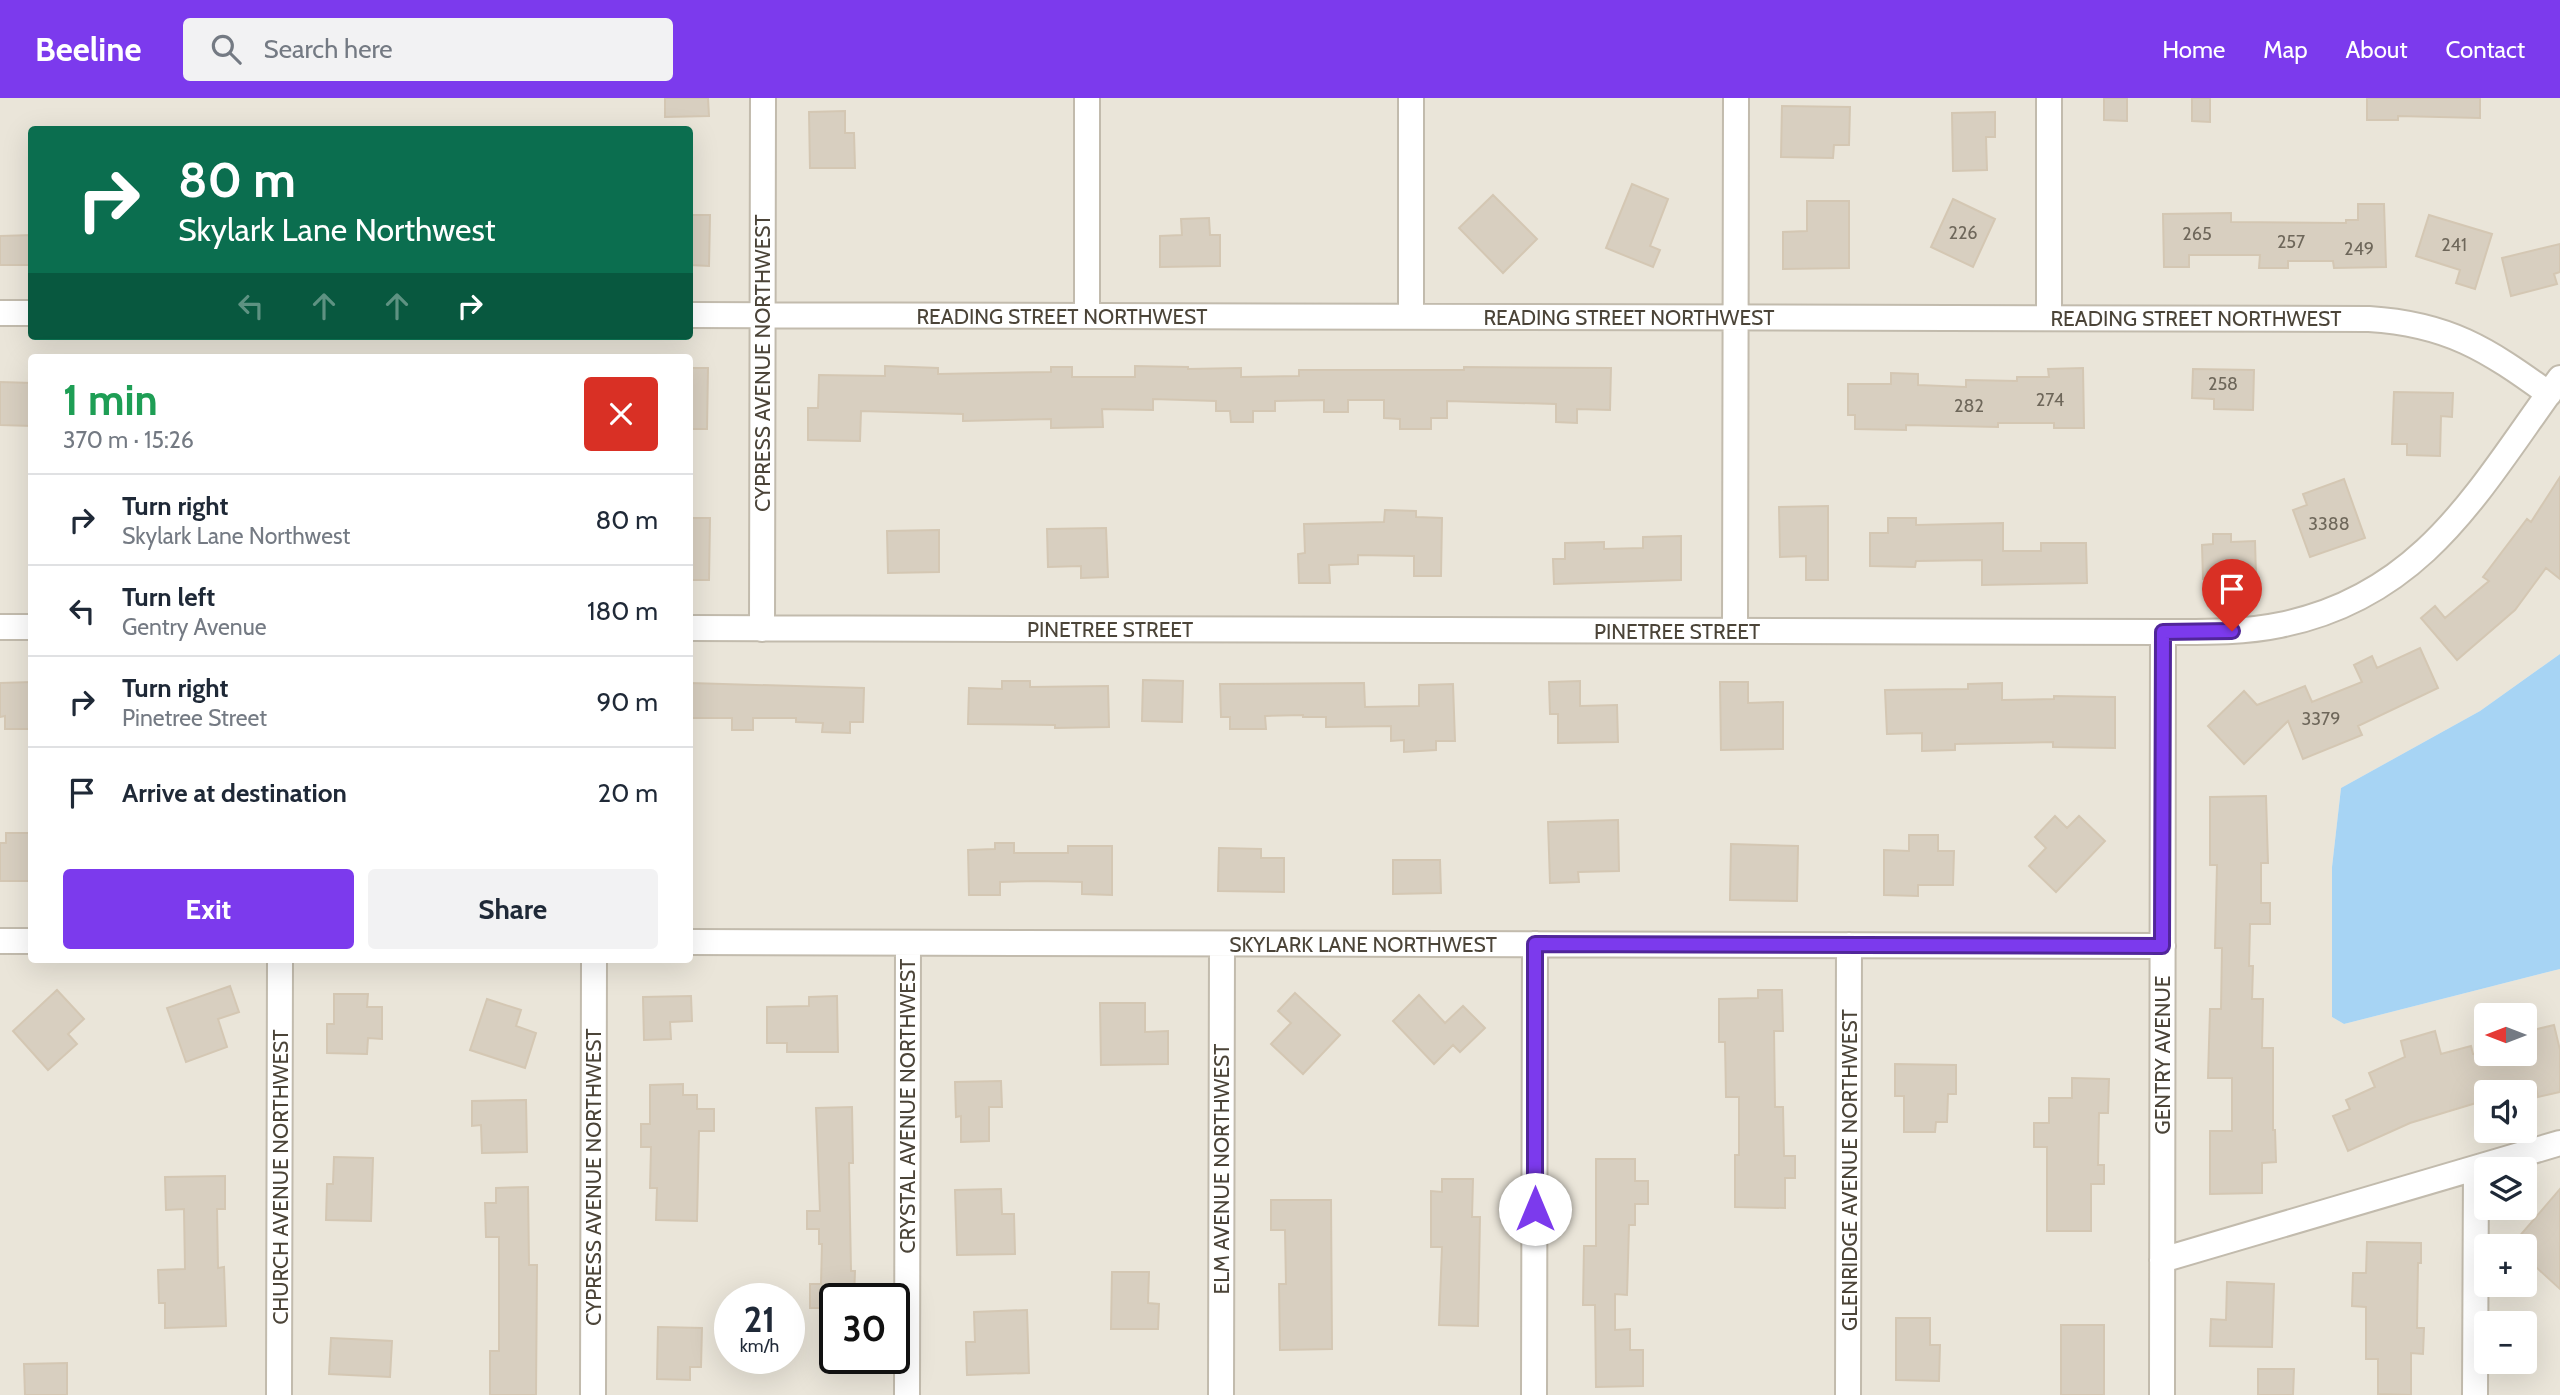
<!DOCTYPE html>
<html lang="en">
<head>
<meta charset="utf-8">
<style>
  body { margin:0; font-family:Cabin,sans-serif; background:#f2f2f3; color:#1f2937; height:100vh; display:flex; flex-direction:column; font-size:26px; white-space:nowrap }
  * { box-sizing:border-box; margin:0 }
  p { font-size:23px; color:#747a83 }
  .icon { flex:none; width:38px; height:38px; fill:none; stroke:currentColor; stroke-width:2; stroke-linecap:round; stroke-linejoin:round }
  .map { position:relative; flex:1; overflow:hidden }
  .drawer { position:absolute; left:28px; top:256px; width:665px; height:609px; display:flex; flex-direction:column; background:#fff; border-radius:7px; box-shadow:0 7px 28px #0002 }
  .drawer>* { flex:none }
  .top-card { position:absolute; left:28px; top:28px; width:665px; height:214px; border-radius:7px; box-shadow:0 7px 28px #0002; background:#0b6e4f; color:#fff; overflow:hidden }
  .needle { width:46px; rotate:270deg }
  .tools { position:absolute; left:2474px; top:905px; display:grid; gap:14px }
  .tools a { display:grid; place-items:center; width:63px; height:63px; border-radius:7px; background:#fff; box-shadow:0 7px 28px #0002; font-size:35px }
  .speed { position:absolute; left:714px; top:1185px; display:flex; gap:14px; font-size:35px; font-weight:700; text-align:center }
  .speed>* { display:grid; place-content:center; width:91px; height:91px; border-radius:50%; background:#fff; box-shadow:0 7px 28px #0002; line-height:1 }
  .speed small { font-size:18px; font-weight:400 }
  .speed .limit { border:4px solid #111; border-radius:10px; background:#fff; color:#111 }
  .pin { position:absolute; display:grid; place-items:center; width:60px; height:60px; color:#fff; margin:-72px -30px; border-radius:50% 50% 50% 0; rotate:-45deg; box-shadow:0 0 7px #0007 }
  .pin .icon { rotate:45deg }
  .me { position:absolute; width:77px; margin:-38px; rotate:0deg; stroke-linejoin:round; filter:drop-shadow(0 0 5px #0008) }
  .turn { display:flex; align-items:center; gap:24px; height:147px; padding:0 35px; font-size:32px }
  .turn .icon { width:91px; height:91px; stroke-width:2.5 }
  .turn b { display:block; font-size:49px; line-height:60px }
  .lanes { display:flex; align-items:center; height:66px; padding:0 35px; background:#0003; justify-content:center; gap:35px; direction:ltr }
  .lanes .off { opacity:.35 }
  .round { display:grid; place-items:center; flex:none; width:74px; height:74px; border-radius:7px; background:#f2f2f3 }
  .overview { display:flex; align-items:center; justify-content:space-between; height:119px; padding:0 35px }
  h1 { font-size:42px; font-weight:700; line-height:52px; color:#1e9e55 }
  .primary-button { display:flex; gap:14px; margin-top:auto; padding:14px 35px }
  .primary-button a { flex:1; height:80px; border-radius:7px; background:#7c3aed; color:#fff; font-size:28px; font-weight:700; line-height:80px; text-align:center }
  .primary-button a+a { background:#f2f2f3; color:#1f2937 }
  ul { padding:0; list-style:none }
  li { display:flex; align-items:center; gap:21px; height:91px; padding:0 35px; border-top:2px solid #e0e1e3 }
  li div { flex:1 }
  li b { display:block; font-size:26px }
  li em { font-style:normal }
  header { display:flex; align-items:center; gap:42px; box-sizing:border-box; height:98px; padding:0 35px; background:#7c3aed; color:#fff }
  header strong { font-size:33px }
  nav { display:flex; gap:38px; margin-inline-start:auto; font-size:24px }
  .search { width:490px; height:63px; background:#f2f2f3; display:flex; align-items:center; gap:18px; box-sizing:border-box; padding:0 24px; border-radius:7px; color:#747a83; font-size:26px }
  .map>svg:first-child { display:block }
</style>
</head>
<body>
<header>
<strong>Beeline</strong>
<div class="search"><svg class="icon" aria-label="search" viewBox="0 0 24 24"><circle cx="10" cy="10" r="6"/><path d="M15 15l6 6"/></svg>Search here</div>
<nav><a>Home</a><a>Map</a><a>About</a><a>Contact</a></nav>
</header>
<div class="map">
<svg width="2560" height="1297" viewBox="0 0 2560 1297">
  <rect width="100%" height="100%" fill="#f6f3eb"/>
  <path fill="#eae5d9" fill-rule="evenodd" d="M0,0H2560V556L2480,613L2341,690L2332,769V919L2344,926L2560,871V1297H0ZM32,32H690V238H32ZM32,259H690V861H32ZM2487,917H2525V956H2487ZM2487,994H2525V1032H2487ZM2487,1071H2525V1110H2487ZM2487,1148H2525V1186H2487ZM730,1200H789V1260H730ZM835,1200H894V1260H835ZM2487,1225H2525V1264H2487Z"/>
  <path fill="#a7d4f4" d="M2560,556V871L2344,926L2332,919V769L2341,690L2480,613Z"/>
  <path fill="#d8cfc0" stroke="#d4c7b3" stroke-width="2" d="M665,0H708L709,18L665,19Z
    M2104,0H2127V23L2104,22Z
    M2192,0H2210V24L2192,23Z
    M2367,0H2480V20L2398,18V22H2367Z
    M1782,8L1850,9L1849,47H1834L1833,60L1781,59Z
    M845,13V35H854L855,70H810L809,14Z
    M1995,14V39H1986L1987,72L1953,73L1952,15Z
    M1632,86L1668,101L1650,148L1660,152L1653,169L1606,150Z
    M1493,97L1537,141L1503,175L1459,130Z
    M1953,101L1995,121L1973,169L1931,149Z
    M1807,103H1849V170L1783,171V134L1807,133Z
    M2358,106H2384L2386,169L2334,170L2333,163H2288V170H2259L2260,157H2189V169H2164L2163,116L2231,115V124L2346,125V122H2358Z
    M690,117H710L709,168L690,167Z
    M2429,117L2492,136L2475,191L2456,185L2460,172L2416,158Z
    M1209,120L1210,137H1220V168L1160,169V138L1182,137L1181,121Z
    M32,137V167H0V138Z
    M2560,146V174L2554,176L2557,186L2511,198L2502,160Z
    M885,268L938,270V276L1051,274V269H1072V279H1135V268L1188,269V271L1241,270V279L1299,278V272H1464V269L1611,270L1610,312L1577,311V325L1556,324V306L1447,303V320H1431V331H1400V321L1384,320V302H1348V314H1324V302L1275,303V313H1253V324H1231L1230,313H1216V303L1153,301V312L1102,311L1103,329L1051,330V321L963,323V316L861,313L860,343L808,342V310H818L819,277L885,278Z
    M690,270H708L707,331H690Z
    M2083,270L2084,330H2054V325H1998V329L1906,327V332L1855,331V317H1848V286H1891V275L1918,276V287L1966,289V282L2017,283V279H2049L2048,271Z
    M2193,271L2254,272L2253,312L2214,311V301L2192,300Z
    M0,284L32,285V328L0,327Z
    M2394,294L2453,295L2452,319L2441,318L2440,358L2407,357V346H2392Z
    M2560,379V481L2546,470L2515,512L2457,562L2421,520L2435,508L2445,520L2489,483L2483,479L2527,421L2531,424Z
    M2344,381L2365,440L2310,459L2293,412L2307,407L2303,396Z
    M1828,408V482H1806V458L1780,459L1779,409Z
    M1385,412L1416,413V419L1442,420L1441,478H1414V458L1358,457V466L1329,467L1330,485H1299L1298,456L1305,455L1304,426L1384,424Z
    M690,420H710L709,482H690Z
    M1888,420H1916V427L2003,425V453H2041V445H2086L2087,485L1982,487V462L1916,463L1915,469L1870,468V435H1888Z
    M1106,430L1108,479L1081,480V468L1048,469L1047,431Z
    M939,432V474L888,475L887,433Z
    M2213,436H2231V444L2255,443L2256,478L2203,481L2202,447L2213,446Z
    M1681,438V482L1554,486L1553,461H1565V445L1604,444V451L1643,450V439Z
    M2420,550L2438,590L2358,628L2362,637L2303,661L2288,623L2244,666L2208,628L2244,593L2257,607L2305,588L2312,604L2362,584L2354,567L2372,558L2377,570Z
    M1143,582L1183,583L1182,624L1142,623Z
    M1002,583H1030V589L1108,588L1109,629L1055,630V627L968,626L969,590L1002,591Z
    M1580,583V608L1617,607L1618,644L1558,645V616H1550L1549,584Z
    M32,584L29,631H5V618L0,619V585Z
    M1720,584H1748V605L1783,604V651L1721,652Z
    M690,585L864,590L863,624H850V635L822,634L823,625L796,624V620H753V632H732V620H690Z
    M1364,585L1365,609L1419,608V587L1453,586L1455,643H1436V652L1404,654V642L1391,643V628L1326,629V619H1303V617L1265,618L1266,631H1230V619H1221L1220,586Z
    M2002,585V602L2054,601V598L2115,599V650L2053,649V644L1955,646V652L1922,653V635L1887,636L1885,592L1968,591V586Z
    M2266,698L2268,765H2261V805H2270V826H2250L2249,868H2253L2252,901H2263L2262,950H2273V1032H2275L2276,1064L2262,1065V1095L2210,1096V1033H2232V980H2208L2210,911H2221L2222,850H2215L2217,767H2210V699Z
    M2055,718L2067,730L2079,718L2105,743L2056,794L2029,768L2046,750L2035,739Z
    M1618,722L1619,773L1578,774L1579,784L1550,785L1548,724Z
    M6,735H32V783H0V745H6Z
    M1909,737H1938V753H1954L1953,787H1918V798L1884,797V752L1909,753Z
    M995,745H1014V755H1068V748H1112V797L1082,796V784L1037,783L1000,784V797H969L968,752L995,751Z
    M1731,746L1798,748L1797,803L1730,802Z
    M1219,750L1261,751V760H1284V794L1218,793Z
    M1393,762H1440L1441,795L1393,796Z
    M230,888L239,914L218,921L227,949L186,964L167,910Z
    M57,892L84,921L68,936L77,946L48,972L13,933Z
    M1758,892H1782L1783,933H1774L1775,1009H1783L1784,1058H1795V1080H1785V1110L1735,1109V1057H1739V999H1726L1725,944H1719V901L1758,900Z
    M1295,895L1340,937L1303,976L1271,946L1291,925L1278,913Z
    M334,896H368L367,909H382V941L368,940L367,956L327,955V926H334Z
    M1419,897L1445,925L1463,908L1485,930L1460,954L1453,947L1434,966L1393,923Z
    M691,898L692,923L670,924L671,941L644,942L643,899Z
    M837,898L838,954H787V945H767V909L809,908V899Z
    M487,901L521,912L516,928L536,935L525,970L470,952Z
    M1100,905H1145V934L1168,933V966L1101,967Z
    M2554,927L2560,952V994L2538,999L2536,988L2510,994H2484L2486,1002L2410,1025L2348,1053L2333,1018L2350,1011L2346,1002L2375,989L2369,975L2405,959L2401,943L2435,933L2441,956L2471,948L2473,956H2525V934Z
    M1895,966L1956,967V996H1948L1947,1024H1936L1935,1034H1904V998H1895Z
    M2072,980L2109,981L2108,1015H2099L2098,1067H2104V1086H2091V1133H2047V1049H2034V1025H2049V1000H2072Z
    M1001,983L1002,1009H989V1043L961,1044V1018L956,1019L955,984Z
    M683,986V997H697V1011H714V1033H699L697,1123L656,1122L657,1090H650L651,1049H641V1026H650V987Z
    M526,1002L527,1054L482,1055L481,1027L472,1028V1003Z
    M852,1009L853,1065H849L851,1173H855L854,1200H835V1210H810V1186H821L822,1146H819V1131H807V1113H820L816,1010Z
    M334,1059L373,1060L371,1123L326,1122L327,1086H333Z
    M1596,1061H1635V1083H1648V1106H1635V1127H1629L1627,1197L1615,1196V1232L1630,1231V1252H1643V1288L1596,1289L1595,1207H1583L1584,1148H1596Z
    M225,1078V1111H217L218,1170L224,1169L226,1228L165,1230V1205H159L158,1172L185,1171L184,1111L166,1112L165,1079Z
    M1442,1081H1473L1472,1119H1480L1478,1228L1439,1227L1442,1149H1431V1093L1442,1094Z
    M528,1089L529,1167H537L536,1297H490V1253H499V1139H486L485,1105H496V1090Z
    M1001,1091L1002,1116H1014L1015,1156L957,1157L955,1092Z
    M2560,1091V1191L2525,1159V1148H2511Z
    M1271,1102H1331L1332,1251L1280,1252L1279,1186H1286L1285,1132H1271Z
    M2367,1144L2421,1145V1165H2418L2417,1230H2424L2423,1256L2411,1255V1297L2378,1296V1261H2366V1209L2352,1208L2353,1175H2366Z
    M1112,1174H1149L1148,1205L1159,1206L1158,1231H1111Z
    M2227,1184L2274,1186L2272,1249L2210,1248L2211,1221L2226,1222Z
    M1027,1212L1029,1275L967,1277L966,1244H975L974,1214Z
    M1896,1220H1930V1247H1940L1939,1283L1896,1282Z
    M2061,1227H2104V1297H2061Z
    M658,1229L702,1230L701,1269H690V1282L657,1281Z
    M331,1240L392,1243L390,1279L329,1276Z
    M67,1265V1297H25L24,1266Z
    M2258,1271H2294L2293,1297H2258Z"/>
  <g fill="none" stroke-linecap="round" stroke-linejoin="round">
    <defs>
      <path id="minor" d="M0,215H32
        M690,217L2369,221C2448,226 2487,251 2549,296
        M1087,218V0
        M1411,218V0
        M2049,220V0
        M0,529H32
        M690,530L2163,534C2202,534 2242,535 2280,527C2425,498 2480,389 2560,280
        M762,531L763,0
        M1735,533L1736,0
        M0,843H32
        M690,844L2163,848
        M2162,1162L2560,1045
        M279,1297L280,861
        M593,1297L594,861
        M907,1297L908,845
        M1221,1297L1222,846
        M1534,1297L1535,846
        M1848,1297L1849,847
        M2162,1297L2163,534
        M2475,1297L2476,1070"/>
    </defs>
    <use href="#minor" stroke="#c2bbad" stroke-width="28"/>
    <use href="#minor" stroke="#fff" stroke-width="24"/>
  </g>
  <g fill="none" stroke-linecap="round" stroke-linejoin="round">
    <defs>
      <path id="route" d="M1535,1111V846L2162,848L2163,534L2232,533"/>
    </defs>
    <use href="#route" stroke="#51269a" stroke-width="18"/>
    <use href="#route" stroke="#7c3aed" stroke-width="12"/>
  </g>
  <g text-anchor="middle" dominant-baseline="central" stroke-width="5" stroke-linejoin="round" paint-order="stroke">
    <g font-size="18" fill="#6e675a">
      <text x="1963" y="135">226</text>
      <text x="2197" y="136">265</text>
      <text x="2291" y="144">257</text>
      <text x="2454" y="147">241</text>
      <text x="2359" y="151">249</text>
      <text x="2223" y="286">258</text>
      <text x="2050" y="302">274</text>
      <text x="1969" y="308">282</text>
      <text x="2329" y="426">3388</text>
      <text x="2321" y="621">3379</text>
    </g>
    <g font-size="21" fill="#4b4438" stroke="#fff">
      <text x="1062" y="218">READING STREET NORTHWEST</text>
      <text x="1629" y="219">READING STREET NORTHWEST</text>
      <text x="2196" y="220">READING STREET NORTHWEST</text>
      <text transform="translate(762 265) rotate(-90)">CYPRESS AVENUE NORTHWEST</text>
      <text x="1110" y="531">PINETREE STREET</text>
      <text x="1677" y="533">PINETREE STREET</text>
      <text x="1363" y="846">SKYLARK LANE NORTHWEST</text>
      <text transform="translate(2162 957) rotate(-90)">GENTRY AVENUE</text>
      <text transform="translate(907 1008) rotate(-90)">CRYSTAL AVENUE NORTHWEST</text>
      <text transform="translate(1221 1071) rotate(-90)">ELM AVENUE NORTHWEST</text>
      <text transform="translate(1849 1072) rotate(-90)">GLENRIDGE AVENUE NORTHWEST</text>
      <text transform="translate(280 1079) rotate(-90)">CHURCH AVENUE NORTHWEST</text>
      <text transform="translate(593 1079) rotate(-90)">CYPRESS AVENUE NORTHWEST</text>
    </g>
  </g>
</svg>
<div class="tools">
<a><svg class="needle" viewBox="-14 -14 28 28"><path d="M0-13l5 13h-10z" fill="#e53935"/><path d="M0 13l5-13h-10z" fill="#747a83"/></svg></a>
<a><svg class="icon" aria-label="sound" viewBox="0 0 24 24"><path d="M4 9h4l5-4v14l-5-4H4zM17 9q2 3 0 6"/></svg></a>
<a><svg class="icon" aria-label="layers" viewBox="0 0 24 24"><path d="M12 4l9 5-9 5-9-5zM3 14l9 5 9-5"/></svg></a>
<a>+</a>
<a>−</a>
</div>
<div class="speed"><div>21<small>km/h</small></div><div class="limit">30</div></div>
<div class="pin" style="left:2232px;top:533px;background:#d93025"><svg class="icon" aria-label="arrive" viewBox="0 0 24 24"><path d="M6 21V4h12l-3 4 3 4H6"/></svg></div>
<svg class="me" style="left:1535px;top:1111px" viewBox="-20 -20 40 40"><circle r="19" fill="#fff"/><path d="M0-13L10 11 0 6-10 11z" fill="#7c3aed"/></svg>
<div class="top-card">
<div class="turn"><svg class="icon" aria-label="right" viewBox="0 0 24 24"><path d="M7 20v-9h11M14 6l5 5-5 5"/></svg><div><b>80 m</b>Skylark Lane Northwest</div></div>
<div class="lanes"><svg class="icon off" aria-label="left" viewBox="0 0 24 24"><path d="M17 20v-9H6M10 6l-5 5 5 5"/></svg><svg class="icon off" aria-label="ahead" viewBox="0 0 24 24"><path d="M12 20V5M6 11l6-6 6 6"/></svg><svg class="icon off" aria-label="ahead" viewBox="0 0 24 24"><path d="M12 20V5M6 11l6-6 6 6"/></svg><svg class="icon" aria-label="right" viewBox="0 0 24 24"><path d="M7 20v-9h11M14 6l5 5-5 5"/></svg></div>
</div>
<section class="drawer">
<div class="overview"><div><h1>1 min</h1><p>370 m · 15:26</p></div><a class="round" style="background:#d93025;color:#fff"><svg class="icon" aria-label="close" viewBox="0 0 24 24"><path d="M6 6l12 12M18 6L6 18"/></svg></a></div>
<ul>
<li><svg class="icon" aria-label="right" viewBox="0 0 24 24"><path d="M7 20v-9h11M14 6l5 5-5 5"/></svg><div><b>Turn right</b><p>Skylark Lane Northwest</p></div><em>80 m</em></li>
<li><svg class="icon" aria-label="left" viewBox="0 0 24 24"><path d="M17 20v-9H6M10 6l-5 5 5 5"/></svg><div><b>Turn left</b><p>Gentry Avenue</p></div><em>180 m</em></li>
<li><svg class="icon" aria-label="right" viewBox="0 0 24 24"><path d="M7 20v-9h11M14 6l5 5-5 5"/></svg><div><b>Turn right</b><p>Pinetree Street</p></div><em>90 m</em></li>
<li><svg class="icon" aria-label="arrive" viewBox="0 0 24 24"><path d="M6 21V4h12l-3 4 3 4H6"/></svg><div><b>Arrive at destination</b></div><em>20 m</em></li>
</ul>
<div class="primary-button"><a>Exit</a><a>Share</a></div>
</section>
</div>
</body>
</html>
